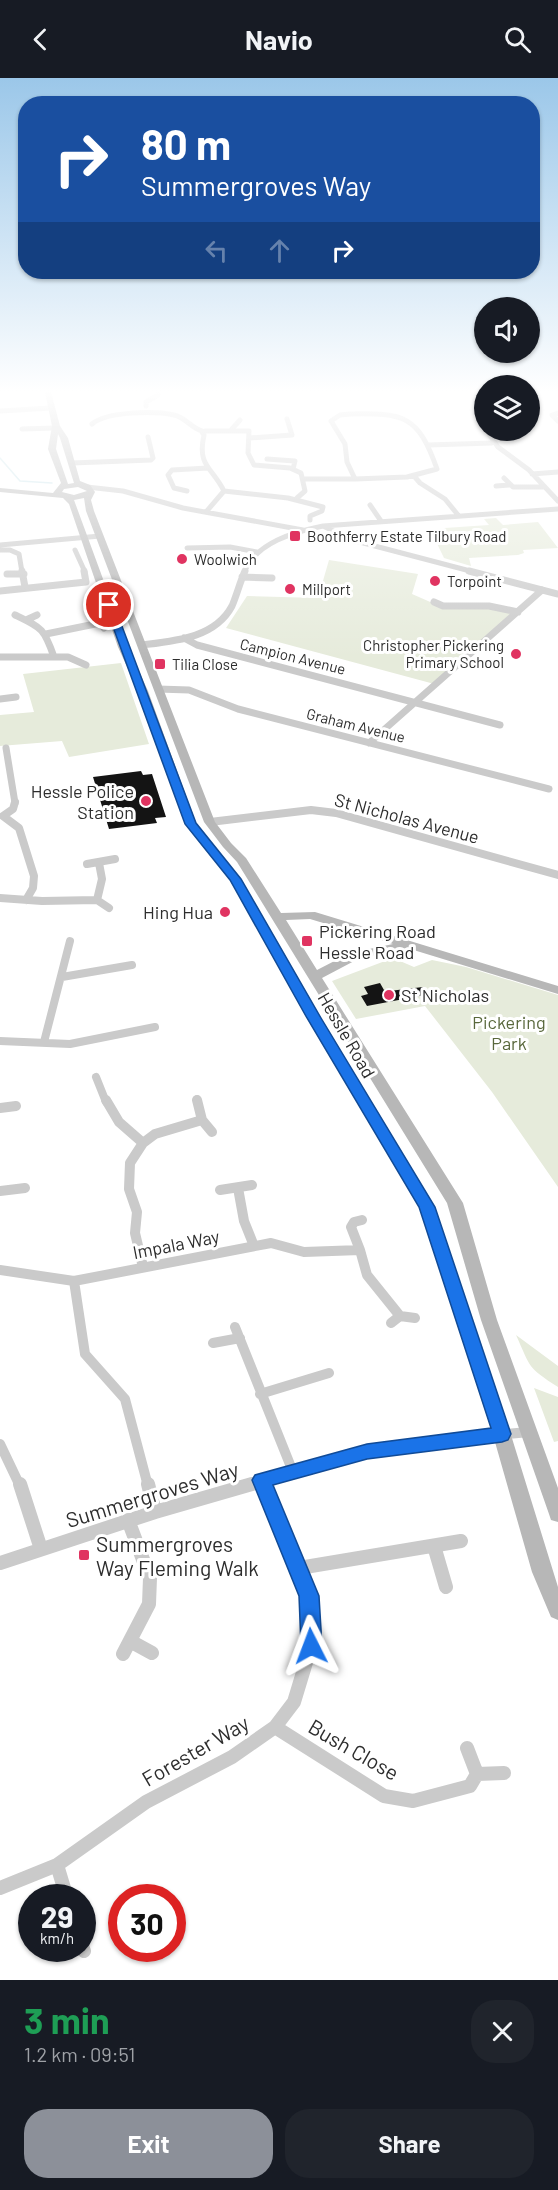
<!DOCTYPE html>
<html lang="en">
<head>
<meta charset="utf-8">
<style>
  body { margin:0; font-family:Barlow,sans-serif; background:#20242c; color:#f1f3f6; height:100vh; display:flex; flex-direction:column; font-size:22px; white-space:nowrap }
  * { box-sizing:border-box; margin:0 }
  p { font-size:20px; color:#9ea1a6 }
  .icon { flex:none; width:33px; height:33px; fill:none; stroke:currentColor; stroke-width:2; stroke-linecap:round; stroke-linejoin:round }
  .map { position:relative; height:1902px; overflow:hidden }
  .details { display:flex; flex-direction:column; background:#171b24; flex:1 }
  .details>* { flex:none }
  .banner { position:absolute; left:18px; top:18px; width:522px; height:183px; border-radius:24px; box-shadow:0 2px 4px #0004; background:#1a4fa0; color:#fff; overflow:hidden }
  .tools { position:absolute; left:474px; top:219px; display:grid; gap:12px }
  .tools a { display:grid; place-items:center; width:66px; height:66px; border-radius:50%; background:#171b24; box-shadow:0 2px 4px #0004; font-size:30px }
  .speed { position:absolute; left:18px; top:1806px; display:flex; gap:12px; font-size:30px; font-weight:700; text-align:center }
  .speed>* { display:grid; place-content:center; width:78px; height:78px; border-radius:50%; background:#171b24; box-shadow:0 2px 4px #0004; line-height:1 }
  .speed small { font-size:15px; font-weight:400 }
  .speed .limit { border:9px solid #d22; background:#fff; color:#111 }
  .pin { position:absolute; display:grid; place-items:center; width:51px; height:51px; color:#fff; margin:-26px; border:3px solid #fff; border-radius:50%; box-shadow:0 2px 6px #0007 }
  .me { position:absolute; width:66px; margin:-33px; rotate:357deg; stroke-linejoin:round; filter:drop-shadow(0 0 4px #0008) }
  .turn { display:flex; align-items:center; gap:21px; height:126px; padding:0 24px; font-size:27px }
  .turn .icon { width:78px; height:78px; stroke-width:2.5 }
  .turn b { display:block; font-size:42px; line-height:51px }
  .lanes { display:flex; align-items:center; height:57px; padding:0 24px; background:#0003; justify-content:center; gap:30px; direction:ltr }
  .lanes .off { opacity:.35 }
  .round { display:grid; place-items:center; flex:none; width:63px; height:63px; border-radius:24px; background:#20242c }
  .summary { display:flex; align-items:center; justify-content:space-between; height:102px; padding:0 24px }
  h1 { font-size:36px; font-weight:700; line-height:45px; color:#1e9e55 }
  .button { display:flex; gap:12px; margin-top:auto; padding:12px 24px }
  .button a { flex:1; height:69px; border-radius:24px; background:#8c9099; color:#fff; font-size:24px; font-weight:700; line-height:69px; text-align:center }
  .button a+a { background:#20242c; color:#f1f3f6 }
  header { display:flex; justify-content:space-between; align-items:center; height:78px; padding:0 24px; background:#171b24; font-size:27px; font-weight:700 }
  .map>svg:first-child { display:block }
</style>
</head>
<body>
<header><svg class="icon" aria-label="back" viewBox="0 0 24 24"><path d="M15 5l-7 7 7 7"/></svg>Navio<svg class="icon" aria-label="search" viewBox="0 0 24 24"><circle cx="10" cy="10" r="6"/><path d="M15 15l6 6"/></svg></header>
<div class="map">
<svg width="558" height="1902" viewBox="0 0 558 1902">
  <rect width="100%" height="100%" fill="#fff"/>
  <path fill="#e6ebdb" d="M496,440L503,447L538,444L558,470L523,472L524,475L518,477L469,480L471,488L444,480L430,451L489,447L484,441Z
    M329,482L418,496L412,516L444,530H491L519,536L438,607L226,550L247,518L318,520Z
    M121,585L149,666L69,679L62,663L0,668V637L34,634L23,596Z
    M393,880L414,889L432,882L466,889L558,917V1109L492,1014L425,928L356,941L332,903Z
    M516,1257L558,1288V1309C527,1289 531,1290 516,1257Z
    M534,1310L558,1319V1363L554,1364Z"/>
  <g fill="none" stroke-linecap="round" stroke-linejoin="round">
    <path stroke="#c8e3ea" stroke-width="1.5" d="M0,380L20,403L52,405"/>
  </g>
  <path fill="#141414" d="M141,693L143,697L152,696L166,739L155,740L157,745L109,751L93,699Z
    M380,905L384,912L388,911L389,913L423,909L425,917L367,928L361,918L368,916L364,909Z"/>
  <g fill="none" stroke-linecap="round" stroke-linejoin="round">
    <path stroke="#cacaca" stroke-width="5" d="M472,314L484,350
      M146,328V324L158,317V314
      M0,333L51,330
      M558,335L552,337L558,343
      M350,336C404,335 418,337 437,391L407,399L355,401L347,384L345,366L331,343L340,337Z
      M92,346C107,333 155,333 174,337C185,339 191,350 202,353
      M22,351L55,350
      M232,351L240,342
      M486,352L498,369L529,392L558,423
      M249,360L292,357L287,341
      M428,367L492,365
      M267,381L295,383L293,391
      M72,385L151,382L153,380L148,359
      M532,396L558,394
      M414,398L420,405L445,421L458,437
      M504,400L513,409H544
      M303,401H355
      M496,408L509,407
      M87,409L123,413L183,430L303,452
      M187,413L174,410L168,397L172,392L208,390
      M224,413L288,420L323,429L322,433L310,438V442
      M370,427L381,443
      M206,434L224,413C212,389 197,388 204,357L202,354L205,353H249L248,375L254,387L290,390L301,395L305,413L297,420
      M323,448L352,462L474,494
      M0,467L100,458
      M187,470L230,469L257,474
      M0,472H10L19,476L22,494
      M75,472L85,494
      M244,494C257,464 294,454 323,448L558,431"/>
    <path stroke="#cacaca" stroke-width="7" d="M22,493L25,509
      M469,493L558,516
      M7,496H24
      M242,499L272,500
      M0,513L86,504L84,493
      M434,524L443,528H489L518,534
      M99,536L100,545L104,550
      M15,537C42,550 44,550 54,579
      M26,542L37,537
      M46,556L100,545
      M184,560L197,567L500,647
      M142,567C175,563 215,560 232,528C237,516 240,504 245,493
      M0,579H68L86,587
      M158,611L189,612L238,631L549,711
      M0,621L16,619
      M369,665L542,512
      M6,670L15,725"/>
    <path stroke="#cacaca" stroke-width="8" d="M15,724L13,731L3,738L19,750L34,798L33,810L26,822
      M210,744L311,732L336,735L558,797
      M87,786L115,781
      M0,820L42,823L97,822L102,801L99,785
      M97,822L109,830
      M62,899L132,887
      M0,963L70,966L155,949
      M44,964L70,863
      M96,999L106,1024
      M197,1021L198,1024"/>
    <path stroke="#cacaca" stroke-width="10" d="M106,1022L119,1044L143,1065L130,1085L129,1111L137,1134L135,1155L143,1189
      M197,1022L202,1042L212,1054
      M0,1030L16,1028
      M143,1065L155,1056L202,1042
      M238,1110L244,1143L254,1168
      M220,1112L252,1107
      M0,1113L25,1110
      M360,1172L351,1149L354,1144L362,1142
      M0,1192L74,1203L271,1165L304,1174L360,1172L367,1197L400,1238
      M74,1203L85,1276L125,1321L148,1408
      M391,1245L400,1238L415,1240
      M235,1249L293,1394
      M213,1265L240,1260
      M260,1316L329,1295
      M0,1366L20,1408
      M262,1402L264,1408
      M246,1408L367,1373L451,1361L529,1354"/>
    <path stroke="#cacaca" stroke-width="14" d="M20,1406L41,1471
      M148,1406L155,1434
      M434,1468L446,1509
      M0,1485L155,1434L252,1406
      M299,1490L461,1463
      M130,1563L152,1575
      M123,1576L149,1526L150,1500L128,1442
      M275,1649L384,1718L413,1723L470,1708L477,1696
      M467,1670L477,1696L504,1695
      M57,1787L67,1820
      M0,1810L57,1787L146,1724L232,1679L275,1649L294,1624L311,1568L309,1518L264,1406
      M82,1868L84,1873"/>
    <path fill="#b7b7b7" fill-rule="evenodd" d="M45,314H51L60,348L68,360L80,403L90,407L95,414L91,422L94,433L215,744L231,765L246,780L281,835L315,834L558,908V916L407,870L358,881L322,900L463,1125L497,1242L558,1410V1444L551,1442L549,1436L481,1242L447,1125L237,784L223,769L204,744L86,433L84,420L74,422L128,569L148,613L196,745L241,801L321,940L435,1129L511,1357L558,1509V1542L551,1539L532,1494L493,1357L419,1129L307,940L230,802L185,746L138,613L118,569L69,426L63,420L0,414V410L53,415L61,405L48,371L52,348ZM58,356L60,360L74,405L68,406L56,371ZM78,409L87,413L74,417L62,414L64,411ZM310,841L393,866L350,875L317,892L286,842Z"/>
  </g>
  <linearGradient id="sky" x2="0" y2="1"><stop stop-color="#9bc7e9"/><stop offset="0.54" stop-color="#fff"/><stop offset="1" stop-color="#fff" stop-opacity="0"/></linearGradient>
  <rect width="558" height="580" fill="url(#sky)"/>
  <path fill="#1a73e8" stroke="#114b97" stroke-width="1.5" d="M109,524L114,527L196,745L241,801L321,940L435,1129L511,1356L508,1362L502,1364L367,1381L273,1407L319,1518L322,1568L319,1575L311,1578L304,1575L301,1568L299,1518L252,1402L255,1397L367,1366L491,1350L419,1129L307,940L230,802L185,746L105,527Z"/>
  <g fill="#e03461" stroke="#fff" stroke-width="2">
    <rect x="289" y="452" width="12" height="12" rx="3"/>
    <circle cx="182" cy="481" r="6"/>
    <circle cx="435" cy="503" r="6"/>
    <circle cx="290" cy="511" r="6"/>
    <circle cx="516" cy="576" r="6"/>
    <rect x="154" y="580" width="12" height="12" rx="3"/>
    <circle cx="146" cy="723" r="6"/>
    <circle cx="225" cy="834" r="6"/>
    <rect x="301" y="857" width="12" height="12" rx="3"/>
    <circle cx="389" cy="917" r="6"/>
    <rect x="78" y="1471" width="12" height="12" rx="3"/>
  </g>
  <g text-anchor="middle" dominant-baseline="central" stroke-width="6" stroke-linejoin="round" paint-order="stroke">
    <g font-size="15" fill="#2d2d2d" stroke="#fff" text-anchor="start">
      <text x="307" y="458">Boothferry Estate Tilbury Road</text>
      <text x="194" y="481">Woolwich</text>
      <text x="447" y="503">Torpoint</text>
      <text x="302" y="511">Millport</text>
      <text x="504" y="567" text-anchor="end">Christopher Pickering<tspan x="504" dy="17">Primary School</tspan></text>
      <text x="172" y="586">Tilia Close</text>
    </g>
    <g font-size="15" fill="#2d2d2d" stroke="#fff">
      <text transform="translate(293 578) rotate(14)">Campion Avenue</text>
      <text transform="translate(356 647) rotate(14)">Graham Avenue</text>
    </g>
    <g font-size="18" fill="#2d2d2d" stroke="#fff" text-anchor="end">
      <text x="134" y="713">Hessle Police<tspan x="134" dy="21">Station</tspan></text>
      <text x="213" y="834">Hing Hua</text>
      <text x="319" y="853" text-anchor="start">Pickering Road<tspan x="319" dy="21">Hessle Road</tspan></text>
      <text x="401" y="917" text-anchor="start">St Nicholas</text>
    </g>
    <g font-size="18" fill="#2d2d2d" stroke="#fff">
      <text transform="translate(407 740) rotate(15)">St Nicholas Avenue</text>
      <text transform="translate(347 957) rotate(60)">Hessle Road</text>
      <text transform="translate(176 1166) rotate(-11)">Impala Way</text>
    </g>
    <g font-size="18" fill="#59683c" stroke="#fff">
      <text x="509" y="944">Pickering<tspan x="509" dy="21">Park</tspan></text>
    </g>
    <g font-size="21" fill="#2d2d2d" stroke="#fff">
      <text transform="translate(152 1416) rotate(-17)">Summergroves Way</text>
      <text transform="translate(354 1671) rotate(30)">Bush Close</text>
      <text transform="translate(195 1672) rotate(-30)">Forester Way</text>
    </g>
    <g font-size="21" fill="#2d2d2d" stroke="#fff" text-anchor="start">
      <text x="96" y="1465">Summergroves<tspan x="96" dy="24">Way Fleming Walk</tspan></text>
    </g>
  </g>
</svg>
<div class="tools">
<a><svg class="icon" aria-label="sound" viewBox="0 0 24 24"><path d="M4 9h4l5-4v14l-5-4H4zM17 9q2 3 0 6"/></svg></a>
<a><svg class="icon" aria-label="layers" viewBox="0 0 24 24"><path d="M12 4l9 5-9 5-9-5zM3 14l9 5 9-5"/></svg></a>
</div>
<div class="speed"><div>29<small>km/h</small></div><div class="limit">30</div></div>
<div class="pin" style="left:109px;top:527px;background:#d93025"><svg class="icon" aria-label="arrive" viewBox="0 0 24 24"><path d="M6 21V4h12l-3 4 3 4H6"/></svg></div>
<svg class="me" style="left:311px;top:1568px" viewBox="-20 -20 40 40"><path d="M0-17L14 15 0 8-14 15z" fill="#1a73e8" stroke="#fff" stroke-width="4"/></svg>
<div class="banner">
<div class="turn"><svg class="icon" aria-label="right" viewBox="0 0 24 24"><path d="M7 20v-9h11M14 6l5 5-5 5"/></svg><div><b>80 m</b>Summergroves Way</div></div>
<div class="lanes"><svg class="icon off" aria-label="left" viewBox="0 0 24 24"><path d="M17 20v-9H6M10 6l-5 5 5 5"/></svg><svg class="icon off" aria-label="ahead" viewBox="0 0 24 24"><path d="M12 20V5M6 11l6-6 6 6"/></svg><svg class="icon" aria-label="right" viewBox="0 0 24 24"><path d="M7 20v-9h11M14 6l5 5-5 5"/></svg></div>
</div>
</div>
<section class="details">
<div class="summary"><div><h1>3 min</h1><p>1.2 km · 09:51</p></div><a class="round"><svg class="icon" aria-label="close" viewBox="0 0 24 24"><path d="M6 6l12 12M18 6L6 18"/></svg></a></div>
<div class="button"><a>Exit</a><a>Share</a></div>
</section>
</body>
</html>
